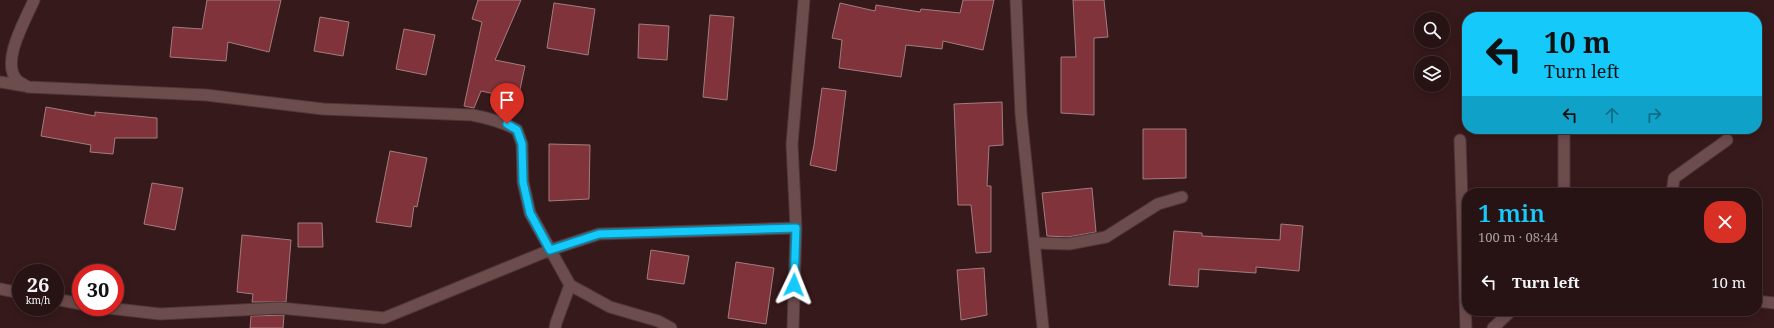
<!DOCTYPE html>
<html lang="en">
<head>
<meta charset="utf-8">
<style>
  body { margin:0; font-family:"Noto Serif",serif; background:#342022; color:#f1f3f6; height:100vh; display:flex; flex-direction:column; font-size:15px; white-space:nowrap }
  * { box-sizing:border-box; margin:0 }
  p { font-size:13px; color:#a59ea0 }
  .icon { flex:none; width:22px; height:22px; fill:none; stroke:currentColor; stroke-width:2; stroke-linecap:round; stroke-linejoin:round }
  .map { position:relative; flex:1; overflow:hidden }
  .details { position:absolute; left:1462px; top:188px; width:300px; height:128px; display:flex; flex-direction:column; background:#281314; border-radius:16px; box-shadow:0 2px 10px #0003,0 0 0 1px #443234 }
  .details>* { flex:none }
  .guide { position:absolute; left:1462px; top:12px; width:300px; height:122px; border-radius:16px; box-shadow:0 2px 10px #0003,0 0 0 1px #443234; background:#15cafb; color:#111; overflow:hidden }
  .fabs { position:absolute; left:1414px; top:12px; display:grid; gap:8px }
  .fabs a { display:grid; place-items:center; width:36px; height:36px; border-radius:50%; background:#281314; box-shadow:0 2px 10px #0003,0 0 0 1px #443234; font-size:20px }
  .speed { position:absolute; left:12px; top:264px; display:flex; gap:8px; font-size:20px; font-weight:700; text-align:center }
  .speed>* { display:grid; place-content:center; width:52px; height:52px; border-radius:50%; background:#281314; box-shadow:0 2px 10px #0003,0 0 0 1px #443234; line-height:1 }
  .speed small { font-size:10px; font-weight:400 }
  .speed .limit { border:6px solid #d22; background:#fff; color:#111 }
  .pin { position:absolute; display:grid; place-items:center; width:34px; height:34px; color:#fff; margin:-41px -17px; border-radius:50% 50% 50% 0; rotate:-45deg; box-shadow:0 0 4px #0007 }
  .pin .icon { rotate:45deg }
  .me { position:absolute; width:44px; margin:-22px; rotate:2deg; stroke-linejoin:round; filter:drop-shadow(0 0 3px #0008) }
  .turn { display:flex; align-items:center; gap:14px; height:84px; padding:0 16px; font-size:18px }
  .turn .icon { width:52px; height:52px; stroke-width:2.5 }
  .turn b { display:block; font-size:28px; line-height:34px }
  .lanes { display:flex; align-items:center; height:38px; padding:0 16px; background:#0003; justify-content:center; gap:20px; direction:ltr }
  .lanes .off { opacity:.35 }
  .round { display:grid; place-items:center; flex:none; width:42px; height:42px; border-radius:16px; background:#342022 }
  .head { display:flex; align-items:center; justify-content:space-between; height:68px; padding:0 16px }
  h1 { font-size:24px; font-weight:600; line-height:30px; color:#15cafb }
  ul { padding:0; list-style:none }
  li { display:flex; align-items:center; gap:12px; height:52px; padding:0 16px }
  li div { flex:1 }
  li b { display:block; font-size:15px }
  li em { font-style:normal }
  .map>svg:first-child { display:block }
</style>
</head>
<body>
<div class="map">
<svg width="1774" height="328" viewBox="0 0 1774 328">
  <rect width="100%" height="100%" fill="#36191b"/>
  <path fill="#80333b" stroke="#a17d7e" d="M207,0H281L269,52L228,42L226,61L170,57L173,27L202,29Z
    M478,0H521L495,60L525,66L518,99L481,91L474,108L464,106L482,22L472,19Z
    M963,0H994L983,50L943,41L942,49L906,45L901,77L839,68L842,40L832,38L840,3L875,11L876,5L920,12L921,9L960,13Z
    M1073,0H1104L1108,37L1094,38V115L1061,113V57H1076Z
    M554,3L595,9L588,55L547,48Z
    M710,15L734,17L727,100L703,97Z
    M320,17L349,22L343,56L314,51Z
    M639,24L669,26L667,60L638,58Z
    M404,29L435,35L426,75L396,69Z
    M822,88L846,91L836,171L810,165L814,145Z
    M1002,102L1003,145L989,146L987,186H991V252L976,253L971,205H958L954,104Z
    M46,107L95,116V112L157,118V138H115L113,154L90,152L91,145L41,136Z
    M1143,129H1186V178L1143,179Z
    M549,144L590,145L589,199L549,201Z
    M390,151L427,158L417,207L414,206L411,227L376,222Z
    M152,183L183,188L175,230L144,224Z
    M1092,188L1096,232L1068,237L1047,236L1042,193Z
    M298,223H322L323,247H298Z
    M1281,224L1303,226L1299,271L1256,267V273L1199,269L1198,287L1169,285L1174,231L1202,233V236L1280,240Z
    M242,235L291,240L286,302H252L253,294L237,292Z
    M651,250L689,256L684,284L647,279Z
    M736,262L774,268L766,324L728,318Z
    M984,268L987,315L961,320L957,270Z
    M284,315L283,328H250L251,316Z"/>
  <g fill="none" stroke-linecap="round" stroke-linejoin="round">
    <defs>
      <path id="minor" d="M34,0C26,19 0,62 17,80C20,83 25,85 28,87L206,95L323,109L472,115C488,118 503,122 517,130L522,144L523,182L530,213L570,285L610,307L658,321L671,328
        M1016,0L1021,114L1043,328
        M0,82L25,86
        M1460,140L1466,328
        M1564,193V129
        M1672,193L1674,178L1727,140
        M1035,243L1069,244L1106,237L1158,204L1182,197
        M0,289L21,293
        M55,299L81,304
        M1757,301L1774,303
        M99,307L160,314L280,308L384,318L550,250L599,234L796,228
        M555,328L556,323L570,285
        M793,328L796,228L792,144L804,0
        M1493,328L1511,311"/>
    </defs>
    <use href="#minor" stroke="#4e3739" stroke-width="13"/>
    <use href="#minor" stroke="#6d4c4d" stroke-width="11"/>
  </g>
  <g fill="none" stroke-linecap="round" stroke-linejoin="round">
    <defs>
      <path id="route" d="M507,124L517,130L522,144L523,182L530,213L550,250L599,234L796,228L794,285"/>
    </defs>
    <use href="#route" stroke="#0e83a3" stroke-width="10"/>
    <use href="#route" stroke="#15cafb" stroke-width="7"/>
  </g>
</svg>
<div class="fabs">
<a><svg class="icon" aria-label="search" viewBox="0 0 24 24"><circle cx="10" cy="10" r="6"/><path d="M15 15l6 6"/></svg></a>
<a><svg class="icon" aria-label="layers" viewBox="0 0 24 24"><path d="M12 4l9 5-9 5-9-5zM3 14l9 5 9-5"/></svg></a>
</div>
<div class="speed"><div>26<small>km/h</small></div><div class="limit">30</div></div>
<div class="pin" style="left:507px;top:124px;background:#d93025"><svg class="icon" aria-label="arrive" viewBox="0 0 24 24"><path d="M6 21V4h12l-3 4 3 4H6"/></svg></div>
<svg class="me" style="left:794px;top:285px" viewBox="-20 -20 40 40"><path d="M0-17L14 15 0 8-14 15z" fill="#15cafb" stroke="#fff" stroke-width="4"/></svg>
<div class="guide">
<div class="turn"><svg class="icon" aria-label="left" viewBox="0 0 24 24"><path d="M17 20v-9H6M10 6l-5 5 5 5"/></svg><div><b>10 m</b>Turn left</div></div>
<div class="lanes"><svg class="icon" aria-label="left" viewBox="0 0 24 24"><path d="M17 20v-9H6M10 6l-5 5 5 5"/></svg><svg class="icon off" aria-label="ahead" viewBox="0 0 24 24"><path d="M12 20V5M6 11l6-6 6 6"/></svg><svg class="icon off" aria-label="right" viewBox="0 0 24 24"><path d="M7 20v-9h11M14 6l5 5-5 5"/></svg></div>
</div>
<section class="details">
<div class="head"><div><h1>1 min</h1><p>100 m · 08:44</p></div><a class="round" style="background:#d93025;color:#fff"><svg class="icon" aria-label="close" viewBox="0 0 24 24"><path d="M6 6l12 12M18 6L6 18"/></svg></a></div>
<ul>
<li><svg class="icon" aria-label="left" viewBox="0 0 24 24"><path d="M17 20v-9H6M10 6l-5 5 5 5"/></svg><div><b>Turn left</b></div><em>10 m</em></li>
</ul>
</section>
</div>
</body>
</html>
